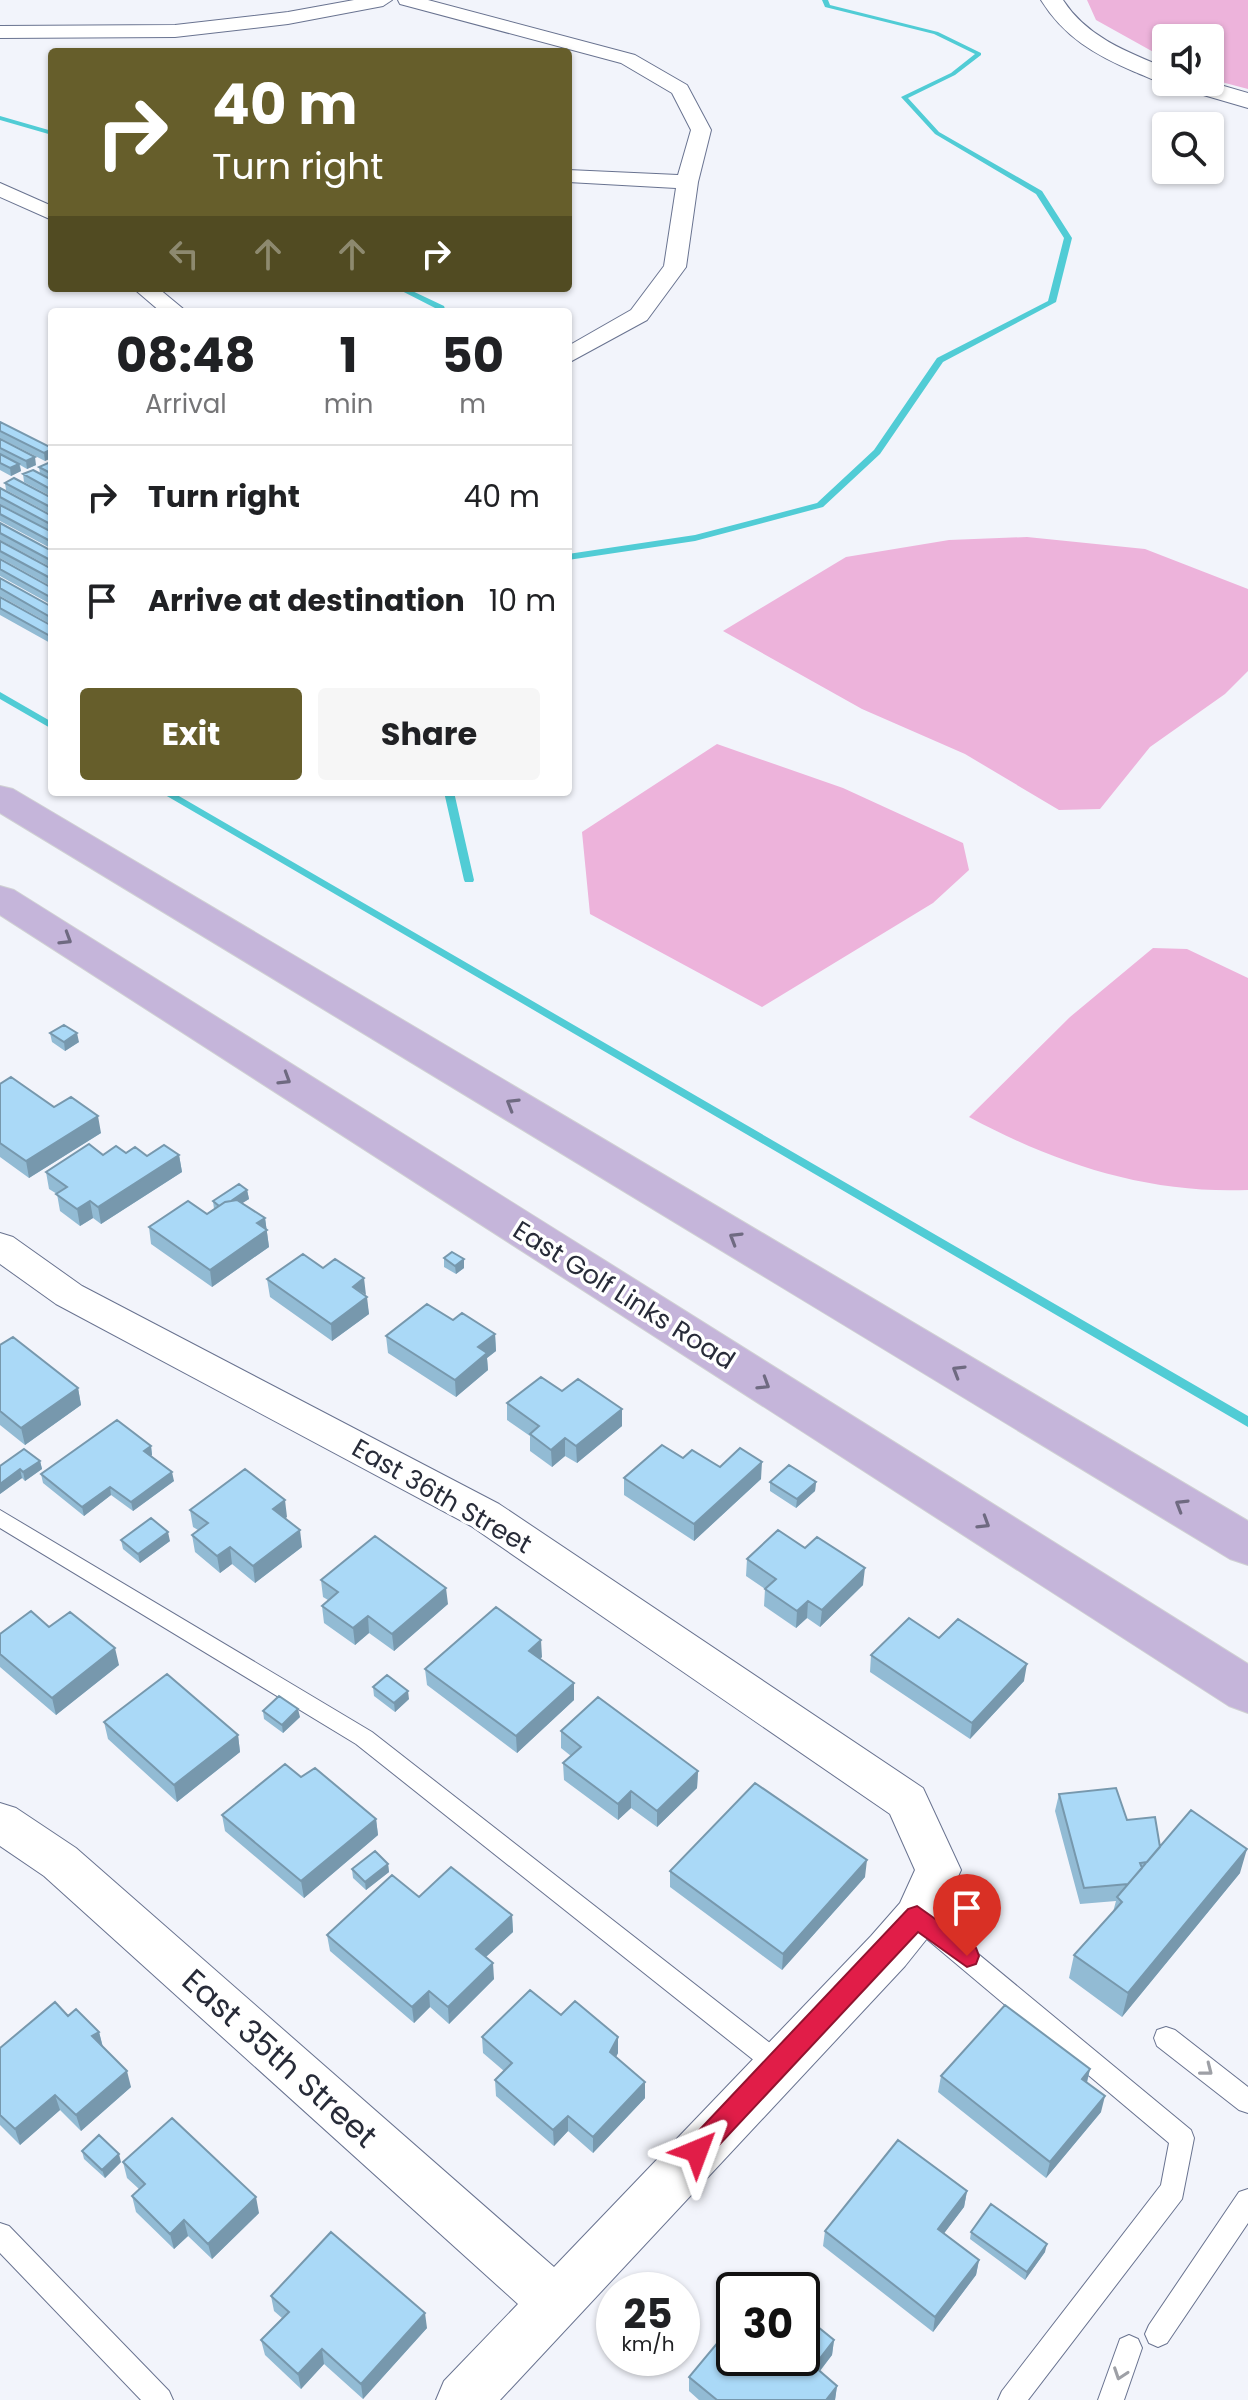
<!DOCTYPE html>
<html lang="en">
<head>
<meta charset="utf-8">
<style>
  body { margin:0; font-family:Poppins,sans-serif; background:#f6f6f6; color:#202124; height:100vh; display:flex; flex-direction:column; font-size:30px; white-space:nowrap }
  * { box-sizing:border-box; margin:0 }
  p { font-size:26px; color:#757577 }
  .icon { flex:none; width:44px; height:44px; fill:none; stroke:currentColor; stroke-width:2; stroke-linecap:round; stroke-linejoin:round }
  .map { position:relative; flex:1; overflow:hidden }
  .sheet { position:absolute; left:48px; top:308px; width:524px; height:488px; display:flex; flex-direction:column; background:#fff; border-radius:8px; box-shadow:0 2px 6px #0004 }
  .sheet>* { flex:none }
  .top-card { position:absolute; left:48px; top:48px; width:524px; height:244px; border-radius:8px; box-shadow:0 2px 6px #0004; background:#665e2b; color:#fff; overflow:hidden }
  .tools { position:absolute; left:1152px; top:24px; display:grid; gap:16px }
  .tools a { display:grid; place-items:center; width:72px; height:72px; border-radius:8px; background:#fff; box-shadow:0 2px 6px #0004; font-size:40px }
  .speed { position:absolute; left:596px; top:2272px; display:flex; gap:16px; font-size:40px; font-weight:700; text-align:center }
  .speed>* { display:grid; place-content:center; width:104px; height:104px; border-radius:50%; background:#fff; box-shadow:0 2px 6px #0004; line-height:1 }
  .speed small { font-size:20px; font-weight:400 }
  .speed .limit { border:4px solid #111; border-radius:12px; background:#fff; color:#111 }
  .pin { position:absolute; display:grid; place-items:center; width:68px; height:68px; color:#fff; margin:-82px -34px; border-radius:50% 50% 50% 0; rotate:-45deg; box-shadow:0 0 8px #0007 }
  .pin .icon { rotate:45deg }
  .me { position:absolute; width:88px; margin:-44px; rotate:44deg; stroke-linejoin:round; filter:drop-shadow(0 0 6px #0008) }
  .turn { display:flex; align-items:center; gap:28px; height:168px; padding:0 32px; font-size:36px }
  .turn .icon { width:104px; height:104px; stroke-width:2.5 }
  .turn b { display:block; font-size:56px; line-height:68px }
  .lanes { display:flex; align-items:center; height:76px; padding:0 32px; background:#0003; justify-content:center; gap:40px; direction:ltr }
  .lanes .off { opacity:.35 }
  .eta { display:flex; justify-content:space-evenly; align-items:center; height:136px; text-align:center }
  .eta b { font-size:48px; font-weight:700; line-height:56px }
  .action { display:flex; gap:16px; margin-top:auto; padding:16px 32px }
  .action a { flex:1; height:92px; border-radius:8px; background:#665e2b; color:#fff; font-size:32px; font-weight:700; line-height:92px; text-align:center }
  .action a+a { background:#f6f6f6; color:#202124 }
  ul { padding:0; list-style:none }
  li { display:flex; align-items:center; gap:24px; height:104px; padding:0 32px; border-top:2px solid #e0e0e0 }
  li div { flex:1 }
  li b { display:block; font-size:30px }
  li em { font-style:normal }
  .map>svg:first-child { display:block }
</style>
</head>
<body>
<div class="map">
<svg width="1248" height="2400" viewBox="0 0 1248 2400">
  <rect width="100%" height="100%" fill="#f2f4fb"/>
  <path fill="#edb3db" d="M1087,0H1248V89L1210,79V38H1166V59L1096,20Z
    M1027,537L1145,549L1248,589V671L1225,694L1150,747L1100,809L1059,810L965,754L862,709L723,631L846,557L949,540Z
    M717,744L843,788L963,843L969,870L933,903L762,1007L590,914L582,832Z
    M1153,948L1187,949L1248,978V1190C1147,1194 1057,1164 969,1117L1070,1017Z"/>
  <g fill="none" stroke-linecap="round" stroke-linejoin="round">
    <path fill="#51ccd5" fill-rule="evenodd" d="M822,0H828L830,5L938,32L981,53V55L955,75L908,98L939,132L1042,191L1072,238L1056,302L943,362L880,454L823,507L695,541L568,560V554L695,535L817,503L874,450L937,358L1048,301L1064,238L1036,194L935,134L901,97L951,73L975,54L934,34L825,7Z
      M0,116L52,131V135L0,120Z
      M396,288H406L444,306L446,312H438L437,309Z
      M0,692L52,722V729L0,699Z
      M160,792H172L1248,1416V1427Z
      M444,792H454L474,880L473,882H465L464,880Z"/>
    <defs>
      <path id="lane" d="M0,1510L372,1732L788,2057L791,2065L788,2073L779,2076L770,2073L356,1744L0,1528Z
        M917,1907L925,1910L1191,2130L1194,2138L1182,2199L1028,2400H998L1002,2391L1161,2185L1169,2143L909,1924L905,1917L909,1910Z
        M1166,2027L1175,2030L1248,2087V2113L1239,2110L1157,2046L1154,2038L1157,2030Z
        M1248,2189V2223L1167,2343L1158,2347L1149,2343L1145,2334L1149,2325L1239,2192Z
        M0,2223L9,2226L169,2391L173,2400H141L0,2253Z
        M1129,2335L1138,2339L1142,2348L1124,2400H1098L1120,2339Z"/>
      <path id="street" d="M354,0H392L383,6L288,24L175,37L0,38V26L175,25L288,12Z
        M398,0H428L635,55L687,85L711,130L698,182L686,267L647,320L568,363V346L631,310L664,266L676,188L568,182V170L678,175L691,130L672,93L621,63L400,4Z
        M0,183L52,206V220L0,197Z
        M133,288H158L187,312H161Z
        M0,1233L13,1237L82,1286L499,1504L923,1788L961,1870L933,1931L905,1966L500,2400H436L444,2381L518,2304L44,1876L0,1846V1803L16,1808L76,1848L554,2267L871,1936L900,1903L915,1870L890,1814L471,1526L56,1304L0,1264Z"/>
      <path id="secondary" d="M1041,0H1063C1087,37 1127,52 1166,68V82H1171C1158,84 1146,76 1135,72C1095,55 1064,37 1041,0Z
        M1172,82H1210L1248,93V108L1176,87Z"/>
      <path id="primary" d="M0,786L13,789L1248,1521V1565L1230,1559L0,813Z
        M0,886L14,890L1248,1664V1713L1229,1706L0,915Z"/>
    </defs>
    <use href="#lane" stroke="#697390" stroke-width="2"/>
    <use href="#street" stroke="#697390" stroke-width="2"/>
    <use href="#secondary" stroke="#697390" stroke-width="2"/>
    <use href="#primary" stroke="#d0d1d3" stroke-width="2"/>
    <use href="#lane" fill="#fff" fill-rule="evenodd"/>
    <use href="#street" fill="#fff" fill-rule="evenodd"/>
    <use href="#secondary" fill="#fff" fill-rule="evenodd"/>
    <use href="#primary" fill="#c5b5da" fill-rule="evenodd"/>
  </g>
  <path fill="#92bbd4" d="M0,422L52,448L45,461L0,438Z
    M0,439L36,465L27,469L20,465L21,471L11,476L0,470Z
    M52,465V497L24,482L23,474H40L39,467Z
    M5,483L52,498V515L6,490Z
    M0,488L52,516V532L0,504Z
    M0,505L52,532V549L0,521Z
    M0,523L52,551V568L0,540Z
    M0,541L52,569V587L0,558Z
    M0,559L52,588V605L0,576Z
    M0,578L52,607V625L0,596Z
    M0,597L52,626V644L0,615Z
    M50,1033L79,1042L65,1051L52,1042Z
    M0,1084L54,1107L101,1133L29,1178L0,1157Z
    M126,1153L147,1156L179,1155L182,1172L101,1224L93,1218L80,1226L60,1211L57,1194L49,1189L46,1172L103,1155Z
    M247,1190L249,1199L242,1203L265,1218L269,1247L212,1287L151,1244L149,1227L207,1214L214,1209L213,1201Z
    M444,1258L464,1268L456,1274L444,1267Z
    M267,1279L366,1296L369,1314L332,1341L270,1297Z
    M453,1320L495,1334L496,1351L487,1358L488,1370L456,1397L388,1353L386,1336Z
    M0,1345L78,1388L81,1405L25,1445L0,1425Z
    M562,1391L622,1426L577,1463L565,1456L552,1467L530,1451V1436L507,1420V1403Z
    M151,1446L152,1455L151,1456L174,1481L133,1511L111,1495L84,1516L43,1483L41,1474Z
    M683,1458L761,1479L694,1541L624,1495V1478Z
    M40,1461L42,1469L25,1481L22,1478L0,1494V1466Z
    M770,1482H816L815,1491L796,1508L770,1491Z
    M190,1510L287,1517L285,1518L302,1547L255,1583L232,1564L220,1573L195,1552L192,1535L198,1530L193,1527Z
    M121,1540L170,1541L140,1563L123,1549Z
    M747,1559L863,1585L820,1627L807,1618L796,1628L764,1606L765,1589L746,1576Z
    M321,1580L448,1604L394,1651L369,1633L355,1645L324,1623L322,1606L328,1600L323,1597Z
    M49,1627L119,1665L56,1715L0,1667V1634Z
    M939,1638L1024,1681L970,1739L870,1672L871,1655Z
    M542,1657L540,1659L574,1683V1700L517,1753L427,1685L425,1669Z
    M373,1687L409,1699L395,1712L374,1696Z
    M263,1711L300,1717L283,1733L264,1719Z
    M104,1722L238,1735L240,1752L177,1802L108,1739Z
    M561,1731L698,1771L697,1788L657,1827L631,1808L618,1820L564,1780L563,1763L571,1756L561,1748Z
    M301,1777L376,1819L378,1835L304,1898L225,1831L222,1815Z
    M1059,1794L1127,1820L1160,1847L1240,1873L1122,2017L1069,1978L1074,1955L1113,1912L1116,1901L1080,1904L1055,1811Z
    M388,1864L389,1872L366,1890L353,1878L352,1869Z
    M670,1871L865,1877L782,1970L670,1887Z
    M419,1897L512,1915L513,1932L486,1957L494,1979L449,2024L430,2007L414,2023L330,1951L327,1935Z
    M561,2015L618,2053L616,2057L645,2082V2098L593,2153L568,2131L554,2146L496,2096L495,2080L504,2071L483,2053L482,2037Z
    M68,2016L99,2032L103,2047L131,2087L81,2131L60,2110L20,2145L0,2125V2048Z
    M1090,2069L1087,2083L1101,2112L1046,2178L938,2092L941,2076Z
    M82,2151L121,2162L105,2178L84,2159Z
    M123,2162L259,2213L212,2259L188,2236L174,2249L136,2212L132,2196L139,2189L127,2178Z
    M967,2191L964,2207L944,2233L979,2260L976,2275L933,2332L823,2246L825,2231Z
    M971,2232L1045,2252L1025,2280L970,2239Z
    M271,2296L427,2328L363,2399L324,2364L301,2389L265,2355L261,2340L282,2318L274,2311Z
    M834,2340L832,2355L820,2371L837,2386L835,2400H699L689,2391V2377Z"/>
  <path fill="#7798ad" d="M52,449V458L45,461L44,453Z
    M35,457L36,465L27,469L26,461Z
    M19,464L21,471L11,476L10,468Z
    M77,1033L79,1042L65,1051L64,1042Z
    M98,1116L101,1133L29,1178L26,1161Z
    M179,1155L182,1172L101,1224L98,1207Z
    M247,1190L249,1199L222,1216L221,1207Z
    M90,1201L93,1218L80,1226L77,1209Z
    M265,1218L269,1247L212,1287L210,1270L257,1223Z
    M464,1259V1268L456,1274L455,1266Z
    M364,1278L366,1295L353,1287Z
    M367,1297L369,1314L332,1341L331,1324Z
    M495,1334L496,1351L487,1358L488,1370L456,1397L455,1380L478,1347Z
    M78,1388L81,1405L25,1445L21,1428Z
    M622,1409V1426L577,1463L576,1446Z
    M565,1438V1456L552,1467L551,1450Z
    M151,1446L152,1455L146,1459L144,1451Z
    M40,1461L42,1469L25,1481L23,1472Z
    M762,1462L761,1479L694,1541V1524Z
    M20,1469L22,1478L0,1494V1484Z
    M172,1472L174,1481L133,1511L131,1502Z
    M816,1482L815,1491L796,1508L797,1499Z
    M110,1487L111,1495L84,1516L82,1507Z
    M285,1500L287,1517L275,1526L273,1509Z
    M300,1530L302,1547L255,1583L253,1566Z
    M168,1532L170,1541L140,1563L138,1554Z
    M230,1547L232,1564L220,1573L217,1556Z
    M865,1568L863,1585L820,1627L822,1610Z
    M446,1588L448,1604L394,1651L392,1634Z
    M808,1601L807,1618L796,1628L797,1611Z
    M368,1616L369,1633L355,1645L353,1628Z
    M541,1640L542,1657L530,1668L529,1651Z
    M115,1648L119,1665L56,1715L52,1698Z
    M1027,1664L1024,1681L970,1739L972,1723Z
    M574,1683V1700L517,1753L516,1736Z
    M408,1691L409,1699L395,1712L394,1703Z
    M298,1709L300,1717L283,1733L282,1725Z
    M238,1735L240,1752L177,1802L174,1785Z
    M698,1771L697,1788L657,1827V1811Z
    M631,1791V1808L618,1820V1804Z
    M376,1819L378,1835L304,1898L301,1881Z
    M1247,1849L1240,1873L1122,2017L1128,1993Z
    M867,1860L865,1877L782,1970L783,1954Z
    M388,1864L389,1872L366,1890L365,1882Z
    M512,1915L513,1932L477,1965L476,1949Z
    M493,1963L494,1979L449,2024L448,2007Z
    M429,1991L430,2007L414,2023L412,2007Z
    M99,2032L103,2048L92,2036Z
    M618,2037V2053L610,2068V2052Z
    M1090,2069L1086,2085L1082,2079Z
    M127,2071L131,2087L81,2131L76,2115Z
    M645,2082V2098L593,2153V2137Z
    M55,2095L60,2110L20,2145L15,2129Z
    M1105,2096L1101,2112L1046,2178L1050,2162Z
    M568,2116V2131L554,2146L553,2130Z
    M119,2154L121,2162L105,2178L102,2170Z
    M967,2191L964,2207L936,2244L938,2229Z
    M256,2197L259,2213L212,2259L208,2244Z
    M184,2220L188,2236L174,2249L170,2234Z
    M1047,2244L1045,2252L1025,2280L1027,2272Z
    M979,2260L976,2275L933,2332L935,2317Z
    M425,2313L427,2328L363,2399L361,2384Z
    M834,2340L832,2355L812,2381L814,2366Z
    M322,2349L324,2364L301,2389L298,2374Z
    M837,2386L835,2400H826Z"/>
  <path fill="#aad9f7" stroke="#7798ad" stroke-width="2" d="M0,422L52,448V449L44,453L0,431Z
    M0,439L35,457L26,461L0,448Z
    M0,454L19,464L10,468L0,463Z
    M48,463L52,465V474L39,467Z
    M33,470L52,480V490L23,474Z
    M14,478L52,498V508L5,483Z
    M0,488L52,516V525L0,497Z
    M0,505L52,532V542L0,514Z
    M0,523L52,551V561L0,533Z
    M0,541L52,569V579L0,551Z
    M0,559L52,588V598L0,569Z
    M0,578L52,607V618L0,588Z
    M0,597L52,626V637L0,608Z
    M64,1025L77,1033L64,1042L50,1033Z
    M11,1077L54,1107L71,1097L98,1116L26,1161L0,1143V1084Z
    M89,1144L103,1155L116,1146L126,1153L135,1147L147,1156L164,1145L179,1155L98,1207L90,1201L77,1209L56,1194L67,1187L46,1172Z
    M239,1184L247,1190L231,1201L225,1202L219,1206L213,1201Z
    M237,1200L265,1218L257,1223L267,1230L210,1270L149,1227L188,1201L207,1214L225,1202Z
    M452,1252L464,1259L455,1266L444,1258Z
    M303,1254L323,1268L335,1259L364,1278L353,1287L367,1297L331,1324L267,1279Z
    M427,1304L453,1320L462,1313L495,1334L478,1347L487,1353L455,1380L386,1336Z
    M13,1337L78,1388L21,1428L0,1411V1345Z
    M541,1377L562,1391L578,1379L622,1409L576,1446L565,1438L551,1450L530,1434L539,1426L507,1403Z
    M117,1420L151,1446L144,1451L172,1472L131,1502L110,1487L82,1507L41,1474Z
    M662,1445L683,1458L692,1450L720,1467L740,1448L762,1462L694,1524L624,1478Z
    M24,1449L40,1461L23,1472L20,1469L0,1484V1466Z
    M789,1465L816,1482L797,1499L770,1482Z
    M245,1469L285,1500L273,1509L300,1530L253,1566L230,1547L217,1556L192,1535L208,1523L190,1510Z
    M151,1518L168,1532L138,1554L121,1540Z
    M778,1530L805,1548L817,1537L865,1568L822,1610L808,1601L797,1611L765,1589L776,1579L747,1559Z
    M375,1536L446,1588L392,1634L368,1616L353,1628L322,1606L338,1592L321,1580Z
    M496,1607L541,1640L529,1651L574,1683L516,1736L425,1669Z
    M31,1611L49,1627L70,1612L115,1648L52,1698L0,1654V1634Z
    M909,1618L939,1638L958,1619L1027,1664L972,1723L871,1655Z
    M167,1674L238,1735L174,1785L104,1722Z
    M387,1675L408,1691L394,1703L373,1687Z
    M279,1696L298,1709L282,1725L263,1711Z
    M598,1697L698,1771L657,1811L631,1791L618,1804L563,1763L581,1747L561,1731Z
    M285,1764L301,1777L315,1768L376,1819L301,1881L222,1815Z
    M755,1783L867,1860L783,1954L670,1871Z
    M1116,1788L1127,1820L1155,1817L1160,1847L1147,1862L1140,1863L1142,1868L1128,1884L1084,1888L1059,1794Z
    M1191,1810L1247,1849L1128,1993L1074,1955L1122,1902L1117,1897Z
    M375,1851L388,1864L365,1882L352,1869Z
    M451,1867L512,1915L476,1949L493,1963L448,2007L429,1991L412,2007L327,1935L392,1875L419,1897Z
    M530,1990L561,2015L575,2001L618,2037L610,2052L645,2082L593,2137L568,2116L553,2130L495,2080L512,2063L482,2037Z
    M55,2002L68,2016L76,2009L99,2032L92,2036L127,2071L76,2115L55,2095L15,2129L0,2115V2048Z
    M1005,2005L1090,2069L1082,2079L1105,2096L1050,2162L941,2076Z
    M172,2118L256,2197L208,2244L184,2220L170,2234L132,2196L145,2184L123,2162Z
    M99,2135L119,2154L102,2170L82,2151Z
    M898,2140L967,2191L938,2229L979,2260L935,2317L825,2231Z
    M991,2204L1047,2244L1027,2272L971,2232Z
    M331,2232L425,2313L361,2384L322,2349L298,2374L261,2340L289,2312L271,2296Z
    M766,2285L772,2290H761Z
    M802,2314L834,2340L814,2366L837,2386L826,2400H717L689,2377L734,2323V2358H802Z"/>
  <defs><path id="oneway-chevron" d="M-2-3.5L2.5 0L-2 3.5" fill="none" stroke-width="1.6" stroke-linecap="round" stroke-linejoin="round" transform="scale(2)"/></defs>
  <g stroke="#6f6a81">
    <use href="#oneway-chevron" transform="translate(66 939) rotate(32)"/>
    <use href="#oneway-chevron" transform="translate(285 1079) rotate(32)"/>
    <use href="#oneway-chevron" transform="translate(512 1104) rotate(-149)"/>
    <use href="#oneway-chevron" transform="translate(735 1238) rotate(-149)"/>
    <use href="#oneway-chevron" transform="translate(958 1371) rotate(-149)"/>
    <use href="#oneway-chevron" transform="translate(764 1384) rotate(32)"/>
    <use href="#oneway-chevron" transform="translate(1181 1505) rotate(-149)"/>
    <use href="#oneway-chevron" transform="translate(984 1523) rotate(32)"/>
  </g>
  <g stroke="#9ea0a6">
    <use href="#oneway-chevron" transform="translate(1207 2070) rotate(38)"/>
    <use href="#oneway-chevron" transform="translate(1120 2374) rotate(109)"/>
  </g>
  <path fill="#e11d48" stroke="#92132f" stroke-width="2" d="M917,1906L976,1948L979,1956L976,1964L967,1967L918,1932L706,2159L697,2163L688,2159L685,2151L688,2142L908,1909Z"/>
  <g text-anchor="middle" dominant-baseline="central" stroke-width="7" stroke-linejoin="round" paint-order="stroke">
    <g font-size="26" fill="#282c39" stroke="#fff">
      <text transform="translate(624 1295) rotate(32)">East Golf Links Road</text>
      <text transform="translate(442 1496) rotate(30)">East 36th Street</text>
    </g>
    <g font-size="32" fill="#282c39" stroke="#fff">
      <text transform="translate(280 2058) rotate(42)">East 35th Street</text>
    </g>
  </g>
</svg>
<div class="tools">
<a><svg class="icon" aria-label="sound" viewBox="0 0 24 24"><path d="M4 9h4l5-4v14l-5-4H4zM17 9q2 3 0 6"/></svg></a>
<a><svg class="icon" aria-label="search" viewBox="0 0 24 24"><circle cx="10" cy="10" r="6"/><path d="M15 15l6 6"/></svg></a>
</div>
<div class="speed"><div>25<small>km/h</small></div><div class="limit">30</div></div>
<div class="pin" style="left:967px;top:1956px;background:#d93025"><svg class="icon" aria-label="arrive" viewBox="0 0 24 24"><path d="M6 21V4h12l-3 4 3 4H6"/></svg></div>
<svg class="me" style="left:697px;top:2151px" viewBox="-20 -20 40 40"><path d="M0-17L14 15 0 8-14 15z" fill="#e11d48" stroke="#fff" stroke-width="4"/></svg>
<div class="top-card">
<div class="turn"><svg class="icon" aria-label="right" viewBox="0 0 24 24"><path d="M7 20v-9h11M14 6l5 5-5 5"/></svg><div><b>40 m</b>Turn right</div></div>
<div class="lanes"><svg class="icon off" aria-label="left" viewBox="0 0 24 24"><path d="M17 20v-9H6M10 6l-5 5 5 5"/></svg><svg class="icon off" aria-label="ahead" viewBox="0 0 24 24"><path d="M12 20V5M6 11l6-6 6 6"/></svg><svg class="icon off" aria-label="ahead" viewBox="0 0 24 24"><path d="M12 20V5M6 11l6-6 6 6"/></svg><svg class="icon" aria-label="right" viewBox="0 0 24 24"><path d="M7 20v-9h11M14 6l5 5-5 5"/></svg></div>
</div>
<section class="sheet">
<div class="eta">
<div><b>08:48</b><p>Arrival</p></div>
<div><b>1</b><p>min</p></div>
<div><b>50</b><p>m</p></div>
</div>
<ul>
<li><svg class="icon" aria-label="right" viewBox="0 0 24 24"><path d="M7 20v-9h11M14 6l5 5-5 5"/></svg><div><b>Turn right</b></div><em>40 m</em></li>
<li><svg class="icon" aria-label="arrive" viewBox="0 0 24 24"><path d="M6 21V4h12l-3 4 3 4H6"/></svg><div><b>Arrive at destination</b></div><em>10 m</em></li>
</ul>
<div class="action"><a>Exit</a><a>Share</a></div>
</section>
</div>
</body>
</html>
